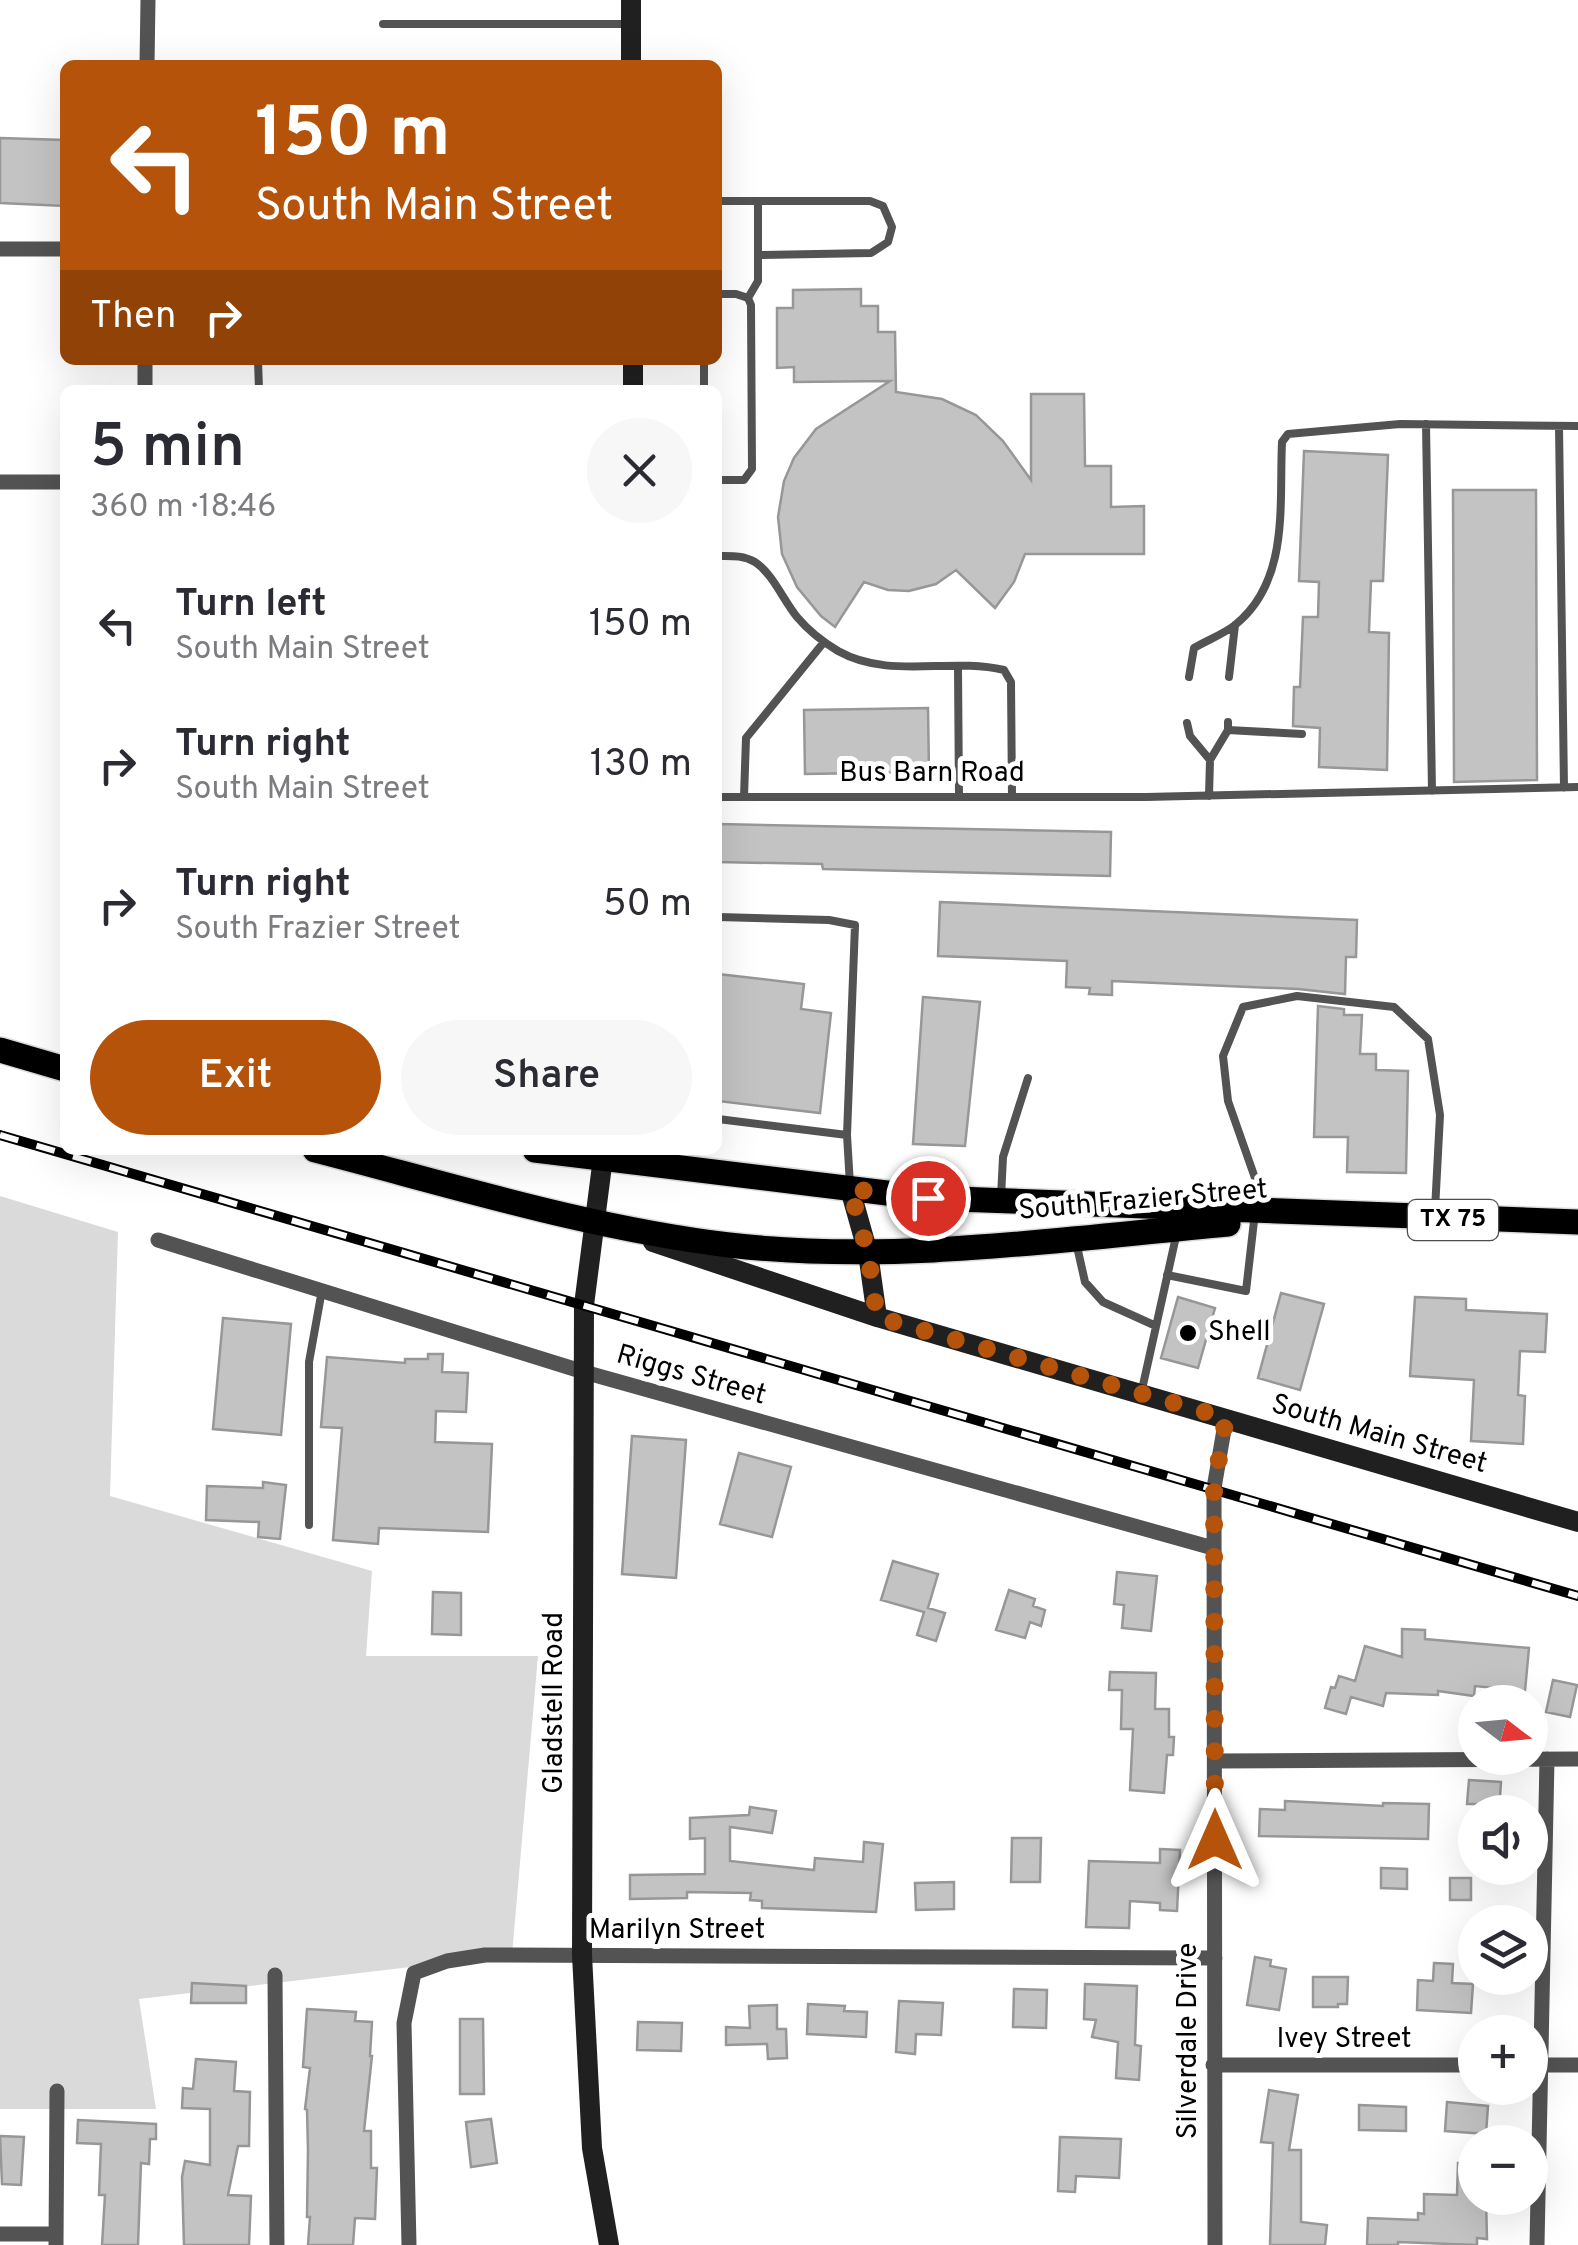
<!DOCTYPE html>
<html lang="en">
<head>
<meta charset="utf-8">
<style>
  body { margin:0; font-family:Overpass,sans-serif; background:#f7f7f7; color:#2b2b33; height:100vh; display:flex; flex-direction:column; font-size:38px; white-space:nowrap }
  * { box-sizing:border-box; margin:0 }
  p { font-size:32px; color:#7c7c81 }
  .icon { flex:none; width:55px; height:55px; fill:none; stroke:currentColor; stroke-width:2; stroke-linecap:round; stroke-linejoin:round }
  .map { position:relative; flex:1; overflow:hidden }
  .side { position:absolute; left:60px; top:385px; width:662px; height:770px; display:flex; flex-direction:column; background:#fff; border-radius:15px; box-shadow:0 10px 40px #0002 }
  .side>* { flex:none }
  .banner { position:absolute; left:60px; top:60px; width:662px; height:305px; border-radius:15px; box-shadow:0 10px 40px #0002; background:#b45309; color:#fff; overflow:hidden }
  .needle { width:65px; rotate:106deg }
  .fabs { position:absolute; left:1458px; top:1685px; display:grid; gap:20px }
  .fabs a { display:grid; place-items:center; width:90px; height:90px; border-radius:50%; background:#fff; box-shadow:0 10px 40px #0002; font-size:50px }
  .pin { position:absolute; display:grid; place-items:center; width:85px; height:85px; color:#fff; margin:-42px; border:5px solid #fff; border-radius:50%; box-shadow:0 2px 10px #0007 }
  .me { position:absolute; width:110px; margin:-55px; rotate:0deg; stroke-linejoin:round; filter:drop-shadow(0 0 8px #0008) }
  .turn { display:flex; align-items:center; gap:35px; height:210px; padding:0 30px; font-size:45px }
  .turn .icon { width:130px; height:130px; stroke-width:2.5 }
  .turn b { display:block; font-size:70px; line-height:85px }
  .then { display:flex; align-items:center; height:95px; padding:0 30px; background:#0003; gap:20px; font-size:38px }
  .round { display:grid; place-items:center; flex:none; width:105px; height:105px; border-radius:52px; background:#f7f7f7 }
  .headline { display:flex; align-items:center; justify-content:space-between; height:170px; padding:0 30px }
  h1 { font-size:60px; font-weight:600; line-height:75px }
  .button { display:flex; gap:20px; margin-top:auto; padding:20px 30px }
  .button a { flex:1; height:115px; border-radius:60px; background:#b45309; color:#fff; font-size:40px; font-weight:600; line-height:115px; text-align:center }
  .button a+a { background:#f7f7f7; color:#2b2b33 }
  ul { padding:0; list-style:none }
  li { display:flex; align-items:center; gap:30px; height:140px; padding:0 30px }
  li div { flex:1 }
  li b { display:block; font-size:38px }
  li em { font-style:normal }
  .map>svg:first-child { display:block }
</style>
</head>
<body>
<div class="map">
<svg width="1578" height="2245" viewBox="0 0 1578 2245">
  <rect width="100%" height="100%" fill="#fff"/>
  <path fill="#dadada" d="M0,1196L118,1232L110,1496L372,1571L366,1656H538L512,1955L139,1999L156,2109H0Z"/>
  <path fill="#c3c3c3" stroke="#979797" stroke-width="2.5" d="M0,138L65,140V206L0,203Z
    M861,289V306H878V332H895L896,392L942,399L976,415L1003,441L1031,480V394H1084L1085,466H1111V507L1144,506V554H1025L1014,582L995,608L956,570L936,584L909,591L888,590L864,582L835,627L821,616L797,587L782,554L778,517L784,481L794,458L816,429L890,381L794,382V367L777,368V308H793V290Z
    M1304,451L1388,455L1383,581H1371L1369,632L1389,633L1387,770L1319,767L1320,728L1293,726L1294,687H1300L1303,617H1318L1319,582L1299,581Z
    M1453,490H1536L1537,780L1454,782Z
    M928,708L929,772L805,774L804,710Z
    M718,824L1111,832L1110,876L823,869L822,864L718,862Z
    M940,902L1357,920L1356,957H1346L1345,994L1298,989L1112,981V995L1089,994L1090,988L1066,987L1067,961L938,956Z
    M718,974L804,984L801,1009L831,1013L820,1113L718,1101Z
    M923,997L980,1002L965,1146L913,1144Z
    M1318,1006L1344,1009V1015H1362L1360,1054H1376V1070L1408,1071L1406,1173L1347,1172L1348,1137H1314Z
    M1281,1293L1324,1304L1300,1390L1258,1378Z
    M1178,1297L1215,1308L1198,1368L1161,1358Z
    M1415,1297L1466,1299V1310L1547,1314L1545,1352L1520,1351L1518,1395L1525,1396L1523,1444L1471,1441L1474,1380L1410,1376Z
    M223,1318L291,1324L281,1435L213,1429Z
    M428,1354H443L442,1372L468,1373L466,1412L436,1411L435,1442L492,1444L488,1532L379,1528L378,1544L333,1540L342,1428L321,1427L327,1357L405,1363V1359H428Z
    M632,1436L686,1440L676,1578L622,1574Z
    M739,1453L791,1467L772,1537L720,1524Z
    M263,1482L286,1485L280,1539L258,1537L259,1522L206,1520L207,1486L263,1488Z
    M893,1561L938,1574L928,1608L945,1613L936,1641L917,1635L924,1612L881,1600Z
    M1117,1572L1157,1576L1151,1631L1122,1628L1124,1605L1114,1604Z
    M1009,1590L1035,1599L1033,1606L1045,1610L1041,1626L1030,1622L1025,1638L996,1630Z
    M433,1592L461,1593V1635L432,1634Z
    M1402,1629L1425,1630V1639L1529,1648L1525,1691L1475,1686L1474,1696L1438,1691V1695L1386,1693L1383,1706L1351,1697L1346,1714L1325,1708L1331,1687L1335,1688L1339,1676L1355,1681L1365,1646L1402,1657Z
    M1110,1672L1156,1673L1155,1709H1169V1737H1174L1173,1755H1167L1164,1793L1130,1790L1133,1729H1121L1122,1690H1109Z
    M1553,1680L1577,1685L1570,1717L1546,1712Z
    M1469,1780L1501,1782L1499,1812H1475L1477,1804H1467Z
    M1285,1801L1383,1806V1803L1429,1804L1428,1839L1259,1836L1260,1809L1285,1810Z
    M750,1807L776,1811L772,1833L730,1827V1861L814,1870L815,1858L863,1862L864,1842L883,1844L876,1912L762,1908V1901L750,1900L751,1893L687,1892V1898L630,1899V1875L705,1874V1838L690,1839V1818L749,1815Z
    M1012,1838H1041L1040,1882H1011Z
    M1160,1849L1180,1850L1177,1911L1160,1910V1903L1130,1901L1129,1928L1086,1927L1089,1861L1160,1863Z
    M1381,1868L1407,1869V1889L1381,1888Z
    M1450,1878H1471V1900H1450Z
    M954,1882V1909L916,1910L915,1883Z
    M1255,1957L1271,1960L1270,1966L1286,1969L1279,2010L1247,2005Z
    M1434,1963L1453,1964L1452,1983L1473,1984L1471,2013L1417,2010L1418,1980L1433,1981Z
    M1313,1977H1348L1347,2004H1338V2007H1313Z
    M192,1983L246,1986V2003H191Z
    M1085,1984L1137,1986L1135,2045L1141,2046L1139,2080L1116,2078L1118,2042L1092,2037L1096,2020L1084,2019Z
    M1014,1989L1047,1990L1046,2028L1013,2027Z
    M899,2001L943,2003L941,2035L916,2034L915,2054L896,2052Z
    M808,2004L845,2006L844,2011L867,2012L866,2037L807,2034Z
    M777,2005V2029H786L787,2058L768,2059L767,2044L726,2045V2027L750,2028L749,2006Z
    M307,2009L356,2012L355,2021L372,2022L370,2056H372L364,2131H371V2168H377L375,2219L355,2218L353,2245H308L310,2217H307L308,2150L307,2110L305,2109L310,2068L303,2067Z
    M460,2019H483L484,2094H460Z
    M638,2022L682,2023L681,2051L637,2050Z
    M196,2059L236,2062L234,2091L250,2092L249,2146H238L228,2195L251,2196L249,2245H184L182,2177L185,2161L210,2165V2109L182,2108L183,2088L193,2089Z
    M1269,2090L1298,2095L1289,2150H1301V2222L1327,2225L1325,2245H1270L1273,2143L1261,2142Z
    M1447,2102L1488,2106L1486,2134L1445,2131Z
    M1359,2105L1406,2107V2131L1359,2130Z
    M491,2119L497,2163L471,2167L466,2122Z
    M78,2120L156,2124V2139H150L149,2164L141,2163L138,2245H102L105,2195H99L101,2144L77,2143Z
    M0,2136L24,2137L21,2185L2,2184Z
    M1060,2137L1121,2139L1119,2178L1076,2176L1075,2192L1058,2191Z
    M1458,2163L1475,2164V2198H1486L1487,2239L1477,2238V2245L1398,2242V2245H1367L1368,2218L1418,2220V2213L1424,2214V2194L1457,2195Z"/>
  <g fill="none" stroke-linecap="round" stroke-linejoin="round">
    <defs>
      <path id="primary" d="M0,1050L65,1069
        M315,1150C451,1185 588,1228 729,1245C894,1264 1063,1239 1228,1224
        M535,1150L928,1198L1578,1222"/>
    </defs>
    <use href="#primary" stroke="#dbdbdb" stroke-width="28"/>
    <path stroke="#535353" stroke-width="8" d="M383,24H631
      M718,201H870L883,206L892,227L888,242L871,253L758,255V281L748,298L751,305L752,469L744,480H718
      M758,201V255
      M718,294H736L748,298
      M258,360L259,390
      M704,360V390
      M1426,424L1432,791
      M1559,426L1564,788
      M718,556C731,556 743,555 755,562C773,574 783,600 797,617C808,630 823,642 838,651C890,680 949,657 1004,670L1011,682L1012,797
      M958,668L959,797
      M1189,677L1194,648C1207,640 1224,634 1235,625C1290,581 1279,504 1282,442L1288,434L1400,424L1578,426
      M1229,677L1235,625
      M1187,723L1190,736L1210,760L1209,796
      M1228,730L1302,734
      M1210,760L1228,730V722
      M718,797H1146L1578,787
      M744,797L746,738L824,642
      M718,917L829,920L855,925L847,1135
      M718,1119L847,1135L850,1185
      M1001,1197L1003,1157L1028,1078
      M1249,1208L1255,1178L1228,1101L1223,1056L1243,1007L1297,996L1394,1007L1428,1039L1440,1115L1435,1210
      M1076,1242L1085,1282L1103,1302L1156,1326
      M1167,1275L1246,1291L1254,1221
      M1141,1394L1177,1232
      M309,1525V1362L322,1290"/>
    <path stroke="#535353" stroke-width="15" d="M147,65L148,0
      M0,249H65
      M145,390V360
      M0,482H65
      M158,1240L584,1372L1213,1548
      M1215,1761L1578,1759
      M275,1975L277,2245
      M1213,2065H1475
      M1530,2065H1578
      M0,2234H56
      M56,2245L57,2091
      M409,2245L404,2023L414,1973L447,1961L485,1955L1215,1958
      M1215,2245L1214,1488L1226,1418
      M1537,2245L1547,1759"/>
    <path stroke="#202020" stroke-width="20" d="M631,0V65
      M633,360V390
      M604,1150L584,1305L582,1955L592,2148L609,2245
      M850,1189L868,1253L877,1317L1578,1522
      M653,1242L877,1317"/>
    <use href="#primary" stroke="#000" stroke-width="25"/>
    <defs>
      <path id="rail" d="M0,1135L1578,1596"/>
    </defs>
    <use href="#rail" stroke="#000" stroke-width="10"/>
    <use href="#rail" stroke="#fff" stroke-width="6" stroke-dasharray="19" stroke-linecap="butt"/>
  </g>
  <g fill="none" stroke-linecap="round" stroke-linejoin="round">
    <path stroke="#b45309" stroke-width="18" stroke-dasharray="0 32.4" d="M928,1198L850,1189L868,1253L877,1317L1226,1418L1214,1488L1215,1840"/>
  </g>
  <circle fill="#000" stroke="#fff" stroke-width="4" cx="1188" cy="1333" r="10"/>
  <g text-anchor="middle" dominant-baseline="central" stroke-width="10" stroke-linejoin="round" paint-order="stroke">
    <rect fill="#fff" stroke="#4c4c4c" stroke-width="2.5" x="1408" y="1200" width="90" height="40" rx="8"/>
    <g font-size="25" font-weight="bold" fill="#000">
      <text x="1453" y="1220">TX 75</text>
    </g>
    <g font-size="28" fill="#000" stroke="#fff">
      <text x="932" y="774">Bus Barn Road</text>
      <text transform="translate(1143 1201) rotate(-5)">South Frazier Street</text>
      <text transform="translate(691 1376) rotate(16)">Riggs Street</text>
      <text transform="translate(1379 1435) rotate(16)">South Main Street</text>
      <text transform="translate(555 1703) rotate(-90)">Gladstell Road</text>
      <text x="677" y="1931">Marilyn Street</text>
      <text x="1344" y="2040">Ivey Street</text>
      <text transform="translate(1189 2041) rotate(-90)">Silverdale Drive</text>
    </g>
    <g font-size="28" fill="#000" stroke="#fff" text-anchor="start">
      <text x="1208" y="1333">Shell</text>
    </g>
  </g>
</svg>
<div class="fabs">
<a><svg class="needle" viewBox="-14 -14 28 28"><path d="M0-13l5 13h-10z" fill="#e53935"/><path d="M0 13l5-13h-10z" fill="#7c7c81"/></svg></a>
<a><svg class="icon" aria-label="sound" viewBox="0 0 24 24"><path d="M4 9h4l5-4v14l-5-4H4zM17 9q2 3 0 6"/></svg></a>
<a><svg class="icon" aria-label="layers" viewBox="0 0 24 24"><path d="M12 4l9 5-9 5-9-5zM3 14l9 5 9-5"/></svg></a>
<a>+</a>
<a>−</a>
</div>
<div class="pin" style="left:928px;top:1198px;background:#d93025"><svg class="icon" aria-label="arrive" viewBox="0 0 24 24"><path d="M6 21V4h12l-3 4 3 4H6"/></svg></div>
<svg class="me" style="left:1215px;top:1840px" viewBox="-20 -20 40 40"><path d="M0-17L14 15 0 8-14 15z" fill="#b45309" stroke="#fff" stroke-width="4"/></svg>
<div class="banner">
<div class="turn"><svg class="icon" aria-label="left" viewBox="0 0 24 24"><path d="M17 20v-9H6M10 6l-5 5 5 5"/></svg><div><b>150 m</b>South Main Street</div></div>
<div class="then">Then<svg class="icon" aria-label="right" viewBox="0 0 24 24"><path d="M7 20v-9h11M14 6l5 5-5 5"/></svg></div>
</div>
<section class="side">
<div class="headline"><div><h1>5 min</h1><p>360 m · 18:46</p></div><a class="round"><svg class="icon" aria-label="close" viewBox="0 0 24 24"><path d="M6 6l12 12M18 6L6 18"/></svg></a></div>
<ul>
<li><svg class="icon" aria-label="left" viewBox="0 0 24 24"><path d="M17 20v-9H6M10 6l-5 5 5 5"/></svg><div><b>Turn left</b><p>South Main Street</p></div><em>150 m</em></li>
<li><svg class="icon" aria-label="right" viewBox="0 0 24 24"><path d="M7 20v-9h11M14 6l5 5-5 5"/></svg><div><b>Turn right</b><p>South Main Street</p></div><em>130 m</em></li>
<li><svg class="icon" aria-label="right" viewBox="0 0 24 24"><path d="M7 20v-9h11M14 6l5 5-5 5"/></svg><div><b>Turn right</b><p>South Frazier Street</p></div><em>50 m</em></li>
</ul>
<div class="button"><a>Exit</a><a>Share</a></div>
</section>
</div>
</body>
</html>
